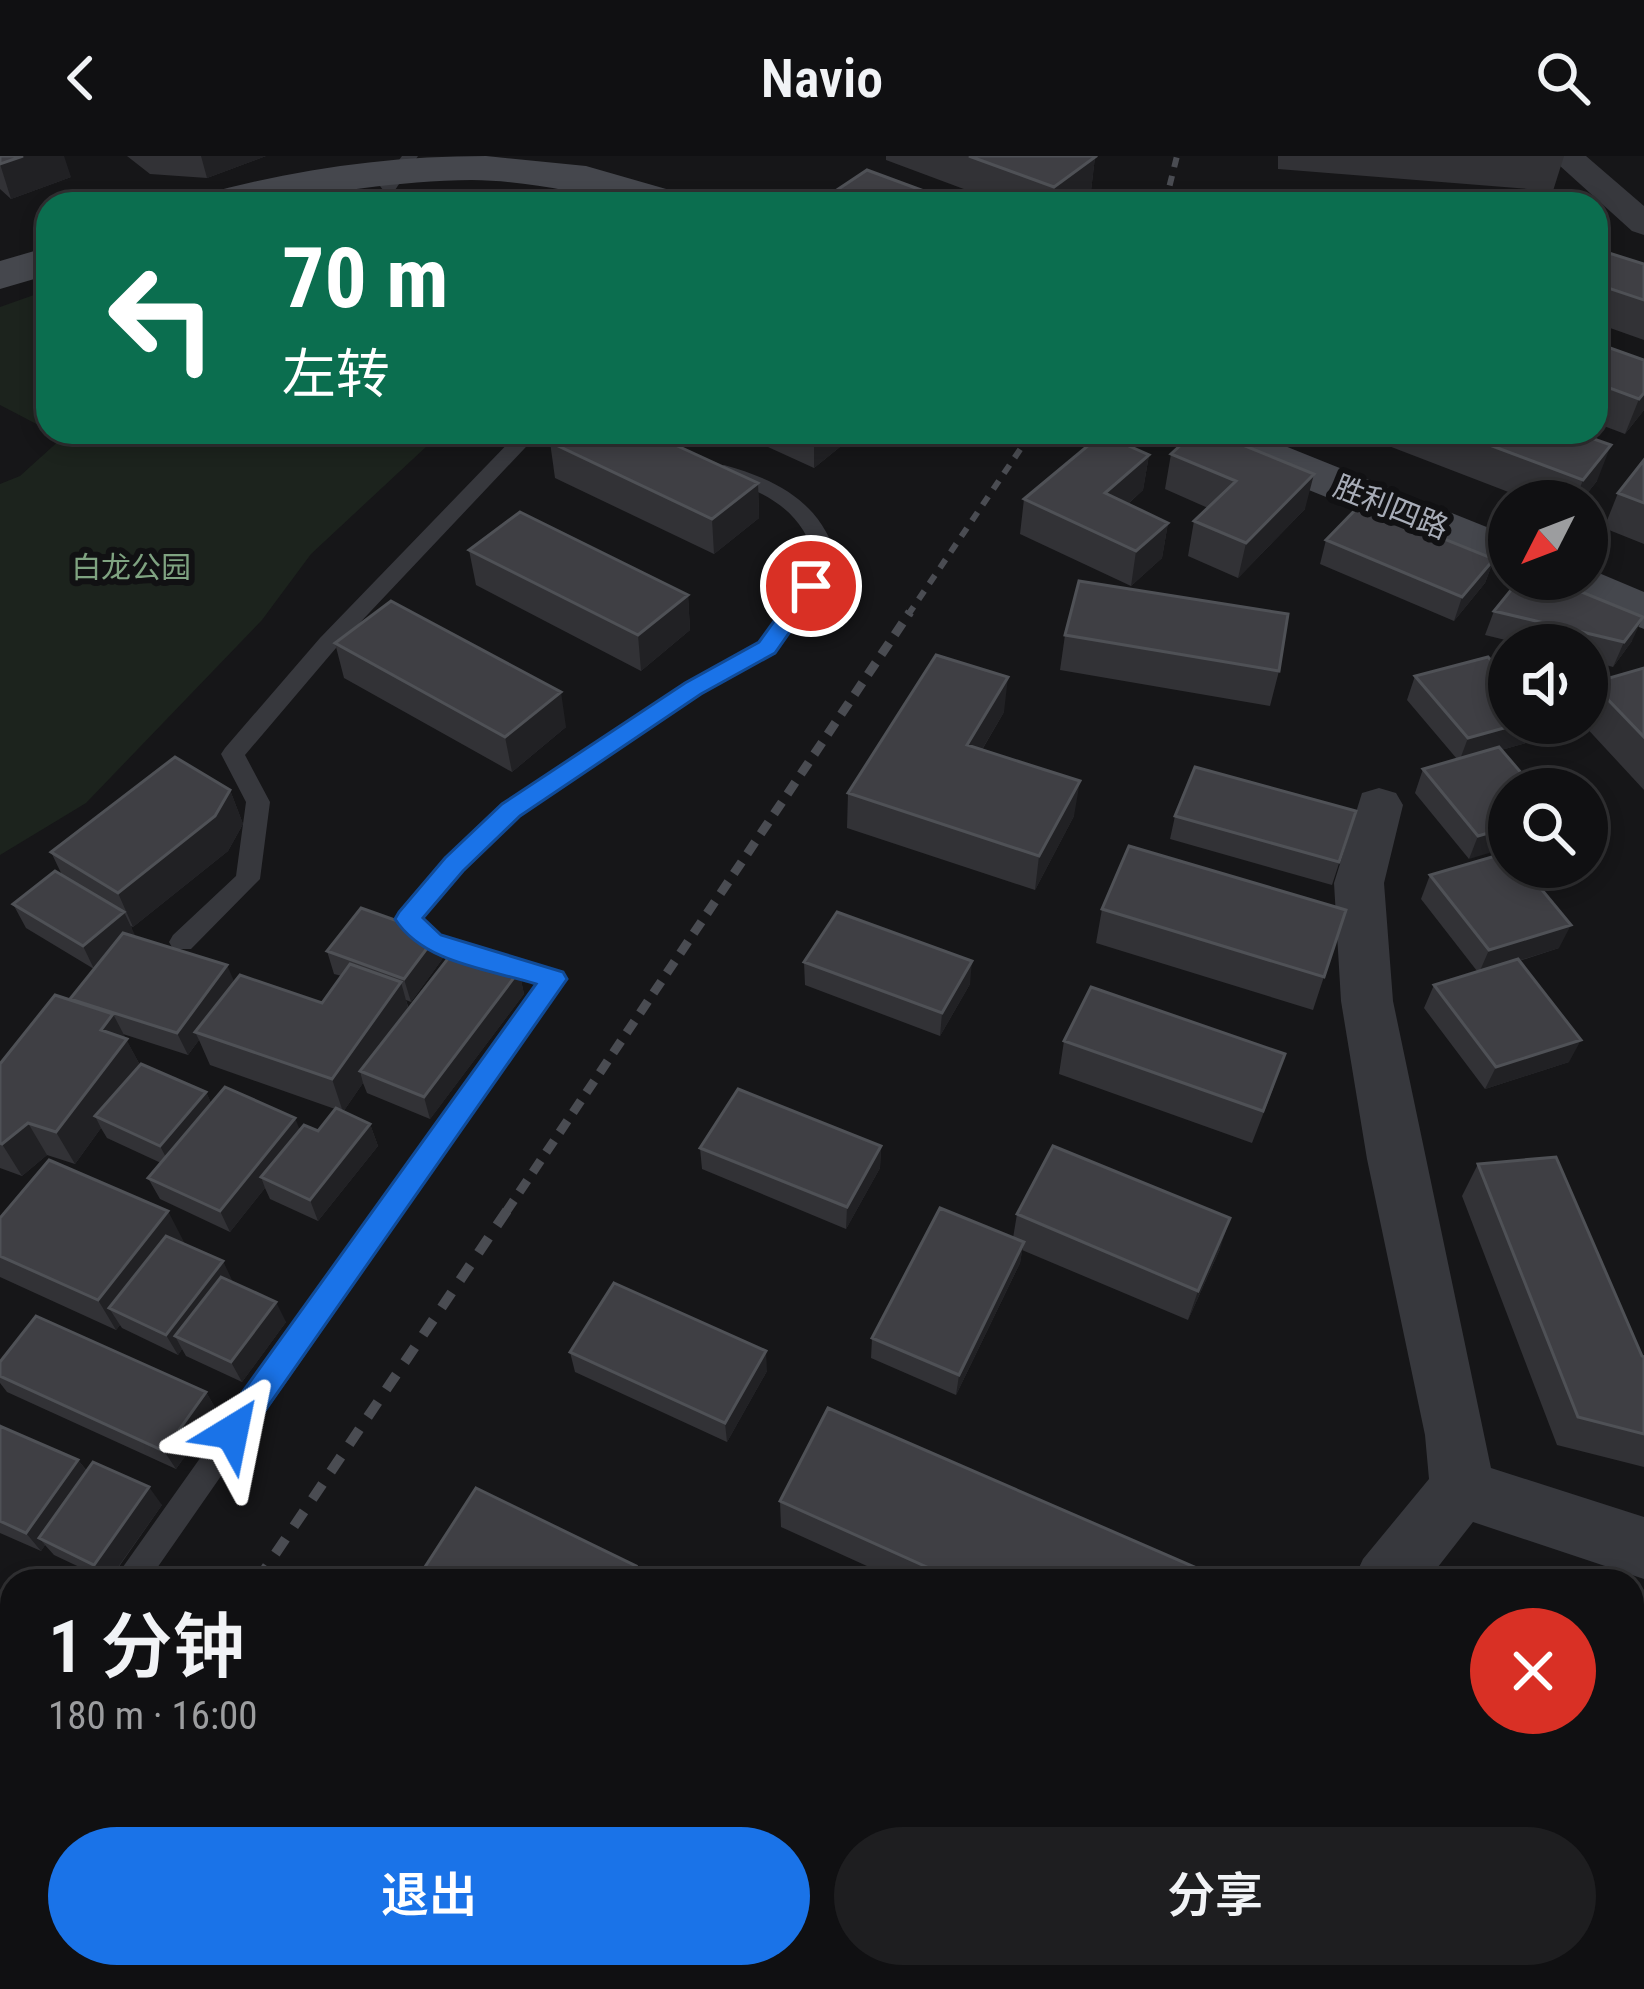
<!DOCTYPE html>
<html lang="zh">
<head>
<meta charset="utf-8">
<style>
  body { margin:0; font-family:"Roboto Condensed","Noto Sans SC",sans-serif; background:#1e1e20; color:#f1f3f6; height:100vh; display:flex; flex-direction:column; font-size:45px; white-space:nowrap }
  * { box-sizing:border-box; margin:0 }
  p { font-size:39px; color:#9c9d9f }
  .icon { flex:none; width:66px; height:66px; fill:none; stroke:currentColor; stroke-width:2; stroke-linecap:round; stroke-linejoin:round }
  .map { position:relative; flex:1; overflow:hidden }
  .panel { position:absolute; left:0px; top:1413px; width:1644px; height:420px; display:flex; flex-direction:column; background:#101012; border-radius:36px 36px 0 0; box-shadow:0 6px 18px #0003,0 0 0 3px #303032 }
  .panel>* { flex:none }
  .hud { position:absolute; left:36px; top:36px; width:1572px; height:252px; border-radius:36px; box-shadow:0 6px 18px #0003,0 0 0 3px #303032; background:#0b6e4f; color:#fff; overflow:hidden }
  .needle { width:78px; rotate:228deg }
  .controls { position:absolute; left:1488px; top:324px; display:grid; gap:24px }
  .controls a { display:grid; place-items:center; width:120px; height:120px; border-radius:50%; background:#101012; box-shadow:0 6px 18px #0003,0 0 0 3px #303032; font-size:60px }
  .pin { position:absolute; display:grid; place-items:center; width:102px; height:102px; color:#fff; margin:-51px; border:6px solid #fff; border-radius:50%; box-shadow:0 3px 12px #0007 }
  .me { position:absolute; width:132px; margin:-66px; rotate:35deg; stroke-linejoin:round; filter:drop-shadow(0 0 9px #0008) }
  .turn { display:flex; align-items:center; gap:42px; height:252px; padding:0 48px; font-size:54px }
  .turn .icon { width:156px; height:156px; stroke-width:2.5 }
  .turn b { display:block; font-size:84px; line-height:102px }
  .round { display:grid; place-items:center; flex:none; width:126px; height:126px; border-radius:63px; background:#1e1e20 }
  .headline { display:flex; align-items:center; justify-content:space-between; height:204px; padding:0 48px }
  h1 { font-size:72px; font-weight:600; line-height:90px }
  .cta { display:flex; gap:24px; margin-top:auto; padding:24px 48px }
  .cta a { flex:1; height:138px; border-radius:72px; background:#1a73e8; color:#fff; font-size:48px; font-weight:600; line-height:138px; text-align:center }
  .cta a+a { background:#1e1e20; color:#f1f3f6 }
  header { display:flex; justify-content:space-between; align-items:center; height:156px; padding:0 48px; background:#101012; font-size:54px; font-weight:600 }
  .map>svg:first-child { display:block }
</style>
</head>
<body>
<header><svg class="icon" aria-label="back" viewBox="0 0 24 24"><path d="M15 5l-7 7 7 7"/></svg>Navio<svg class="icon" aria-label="search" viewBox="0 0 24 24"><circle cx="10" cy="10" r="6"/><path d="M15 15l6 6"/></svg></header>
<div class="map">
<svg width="1644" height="1833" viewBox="0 0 1644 1833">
  <rect width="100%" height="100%" fill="#161618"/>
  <path fill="#1c231d" d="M48,134V274L0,249V151Z
    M53,276H442L311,398L262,464L86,647L0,699V328L20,320L62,282Z"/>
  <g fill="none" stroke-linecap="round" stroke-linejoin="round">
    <path fill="#37383d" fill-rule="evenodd" d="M402,0H418L395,34H383L380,30Z
      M519,276H540L336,492L245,599L270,646L260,723L191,793H173L169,786L173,779L236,720L246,646L221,598L225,592L320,482Z
      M724,309C779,324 823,348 838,406L775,496L701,538L520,660L463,714L423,762L441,780L563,816L567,823L148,1425H113L536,828C488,813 424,808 395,763L399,756L445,702L502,648L685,528L759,486L816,406C803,352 765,337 717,319L714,315Z
      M0,1490L12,1495V1530L0,1525Z"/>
    <path fill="#37383d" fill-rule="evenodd" d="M1549,0H1586L1644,50V79L1632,75Z
      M1379,632L1396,637L1403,649L1384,727L1393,845L1491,1312L1644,1361V1423L1473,1366L1427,1425H1353L1363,1403L1429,1323L1425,1279L1367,1003L1341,845L1334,727L1362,637Z
      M1102,1821H1176L1172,1833H1098Z"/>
    <path fill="#45474d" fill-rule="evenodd" d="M486,0L586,10L687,39L693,48C672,48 648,51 628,47C573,36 530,25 472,24C378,24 288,48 195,48L201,39C295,13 389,0 486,0Z
      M48,91V119L0,133V105Z
      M1183,276H1250L1509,380V415L1190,286Z
      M1587,412L1644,436V473L1547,435L1540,423H1587Z"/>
    <path stroke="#4a4c52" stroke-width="6" stroke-dasharray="10 9" stroke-linecap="butt" d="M1165,48L1177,0
      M908,459L1032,276"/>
    <path stroke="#4a4c52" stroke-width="9" stroke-dasharray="14 10" stroke-linecap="butt" d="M506,1056L910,456"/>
    <path stroke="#4a4c52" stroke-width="10" stroke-dasharray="18 15" stroke-linecap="butt" d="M257,1425L508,1053
      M0,1806L12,1788"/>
  </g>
  <path fill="#323236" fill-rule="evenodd" d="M0,0L71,21L11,43L0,33Z
    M127,0H266L207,22L150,18Z
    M886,0H1092L1095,1L1091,35L1074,48H1004L886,4Z
    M1278,0H1564L1553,35L1278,13Z
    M1596,93L1644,108V184L1596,167Z
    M1596,187L1644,204V254L1625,278L1596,267Z
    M735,276H856V278L814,312Z
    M1384,276H1574L1597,325L1581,345H1532L1381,287Z
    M550,286L758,327L759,362L714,398L555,322Z
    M1171,298L1305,353L1238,422L1188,400L1194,365L1208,352L1165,333Z
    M1149,299L1143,334L1128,348L1168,367L1162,402L1131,430L1020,378L1024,343Z
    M1644,304V388L1604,372L1618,337Z
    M1326,384L1494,403L1485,427L1454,465L1320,408Z
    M469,394L688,439L690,474L641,515L476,429Z
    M1494,455L1632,485L1613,511L1587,504V489H1526L1485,479Z
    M1065,479L1279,515L1270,550L1060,514Z
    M335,487L566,571L512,616L344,522Z
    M1644,512V634L1582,567H1587V539L1592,527Z
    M1415,520L1509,567H1540L1533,585L1501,594L1535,633L1469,703L1415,637L1423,613L1457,603L1407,544Z
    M1004,556L982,594L1074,660L1035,734L847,672L848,637Z
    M230,634L243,668L228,695L133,771L131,770L134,780L234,826L322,847L342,820L334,818L327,795L443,802L411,846L406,844L409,853L519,815L524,838L430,963L367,937L363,927L343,956L370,968L378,990L318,1065L270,1043L265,1032L230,1076L160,1043L148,1022L161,1007L107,982L101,972L75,1008L47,999L22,1020L0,1012V908L71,845L94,813L26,772L13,748L62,719L51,696ZM123,878L188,899L199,884L210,909L335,953L318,975L300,973L211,947L206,936L140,909Z
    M1356,655L1332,729L1170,683L1175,660Z
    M1430,719L1559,792L1519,805L1569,906L1485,933L1424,852L1434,829L1477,815L1421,743Z
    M1102,753L1346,754L1313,854L1096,787Z
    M804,806L970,828L940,880L805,829Z
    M1064,885L1274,930L1252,987L1059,918Z
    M881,990L880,1012L846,1073L702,1013L700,992Z
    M1478,1008L1644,1201V1311L1557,1289L1462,1040Z
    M1017,1058L1220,1093L1188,1164L1022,1094L1020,1107L956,1239L871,1202L872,1182L1013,1082Z
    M0,1062L184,1086L183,1088L286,1166L242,1226L186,1200L182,1193L178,1199L122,1172L120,1169L116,1174L0,1121Z
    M570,1196L767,1215L727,1286L575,1216Z
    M0,1206L206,1236L217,1255L176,1313L7,1236L0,1227Z
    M0,1270L78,1304L87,1315L162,1349L109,1425L54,1399L45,1389L41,1395L0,1377Z
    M780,1345L1211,1425H900L781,1371Z
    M636,1410L639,1425H431L425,1411Z
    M1632,1455L1644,1458V1614L1632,1611Z
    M1644,1794V1833H1635Z
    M1549,1821H1588L1573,1831Z"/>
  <path fill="#212124" d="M23,0H64L71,21L11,43L0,8Z
    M201,0H266L207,22Z
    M1095,1L1091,35L1074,48H1053L1054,31Z
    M1644,237V254L1625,278L1639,243Z
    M814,276H856V278L814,312Z
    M1611,289L1597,325L1581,345H1575L1583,324Z
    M1149,299L1143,334L1100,373L1105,337Z
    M1314,318L1305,353L1238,422L1246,387Z
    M758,327L759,362L714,398L712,363Z
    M1168,367L1162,402L1131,430L1136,395Z
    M1494,403L1485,427L1454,465L1462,441Z
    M688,439L690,474L641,515L638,479Z
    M1643,461L1632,485L1613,511L1624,486Z
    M1008,521L1004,556L964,624L967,589Z
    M561,536L566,571L512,616L505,581Z
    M1522,567H1540L1533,585L1459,606L1468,582Z
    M1080,625L1074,660L1035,734L1039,700Z
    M230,634L243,668L228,695L133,771L118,737Z
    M1509,671V691L1469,703L1478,680Z
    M124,756L135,779L94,813L83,790Z
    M1571,769L1559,792L1479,817L1489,794Z
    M437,779L443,802L411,846L404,823Z
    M972,805L970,828L940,880L942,857Z
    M227,809L237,832L195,876L199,884L188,899L177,877Z
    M519,815L524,838L430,963L424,941Z
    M401,826L410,859L360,915L363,927L343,956L332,923Z
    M113,858L143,915L95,960L101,972L75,1008L56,976L101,874Z
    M1581,884L1569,906L1485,933L1496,911Z
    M206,936L216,958L171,1011L160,990Z
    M295,962L304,984L261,1021L265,1032L230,1076L220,1055Z
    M28,967L47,999L22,1020L2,988Z
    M370,968L378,990L318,1065L310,1044Z
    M881,990L880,1012L846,1073L847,1051Z
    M168,1055L184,1086L126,1160L109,1152L120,1169L116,1174L98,1144Z
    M1230,1062L1220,1093L1188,1164L1198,1135Z
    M1024,1086L1020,1107L956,1239L959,1219Z
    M223,1105L233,1126L175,1180L182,1193L178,1199L166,1179Z
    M276,1146L286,1166L242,1226L231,1206Z
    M766,1195L767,1215L727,1286L725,1267Z
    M206,1236L217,1255L176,1313L164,1295Z
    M78,1304L92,1322L39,1382L45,1389L41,1395L26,1377Z
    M149,1331L162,1349L108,1425L94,1409Z
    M636,1410L639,1425H628Z"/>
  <path fill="#3f3f44" stroke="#4f5156" stroke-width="3" d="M0,0H23L0,8Z
    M969,0H1092L1095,1L1054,31Z
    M867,14L959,48H832L822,44Z
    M1231,44L1268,48H1231Z
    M1596,93L1644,108V144L1596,128Z
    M1596,187L1644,204V237L1639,243L1596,227Z
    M565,276H647L758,327L712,363L550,286Z
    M1195,276H1211L1314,318L1246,387L1194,365L1236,325L1171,298Z
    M1455,276H1574L1611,289L1583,324Z
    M1102,278L1149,299L1105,337L1168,367L1136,395L1024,343Z
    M1644,304V347L1618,337Z
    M1360,349L1494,403L1462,441L1326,384Z
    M520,356L688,439L638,479L469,394Z
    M1520,423H1550L1643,461L1624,486L1494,455Z
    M1079,425L1288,458L1279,515L1065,479Z
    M391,445L561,536L505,581L335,487Z
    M936,499L1008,521L967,589L1080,625L1039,700L848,637Z
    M1488,501L1509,524V567H1522L1468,582L1415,520Z
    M1644,512V581L1592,527Z
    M1499,591L1535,633H1509V671L1478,680L1423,613Z
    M175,601L230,634L215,660L118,737L51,696Z
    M1195,611L1356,655L1339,706L1175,660Z
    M1129,690L1346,754L1324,821L1102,753Z
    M1509,696V711H1523L1571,769L1489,794L1430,719Z
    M55,715L124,756L83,790L13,748Z
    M361,752L437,779L404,823L327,795Z
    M837,756L972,805L942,857L804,806Z
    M123,777L227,809L177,877L70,843Z
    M457,791L519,815L424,941L360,915Z
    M1518,803L1581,884L1496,911L1434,829Z
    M350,808L401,826L332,923L195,876L240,819L322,847Z
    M1091,831L1285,898L1263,955L1064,885Z
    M55,839L113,858L101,874L127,883L56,976L28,967L2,988L0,987V908Z
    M141,908L206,936L160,990L95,960Z
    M225,931L295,962L220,1055L148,1022Z
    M738,933L881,990L847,1051L700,992Z
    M336,952L370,968L310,1044L261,1021L304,969L318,975Z
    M1053,990L1230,1062L1198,1135L1017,1058Z
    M1556,1001L1642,1200L1644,1201V1278L1578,1261L1478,1008Z
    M49,1004L168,1055L98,1144L0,1100V1062Z
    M940,1052L1024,1086L959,1219L872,1182Z
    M166,1080L223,1105L166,1179L109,1152Z
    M221,1121L276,1146L231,1206L175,1180Z
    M614,1127L766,1195L725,1267L570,1196Z
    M36,1160L206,1236L164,1295L0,1220V1206Z
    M828,1252L1213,1419L1211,1425H958L780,1345Z
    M0,1270L78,1304L26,1377L0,1365Z
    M93,1306L149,1331L94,1409L39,1382Z
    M476,1332L636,1410L628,1425H453L425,1411Z
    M1632,1455L1644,1458V1579L1632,1576Z
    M446,1821H751L773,1833H463L445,1823Z"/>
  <path fill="#1a73e8" stroke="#114b97" stroke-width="3" d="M811,423L822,430L775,497L701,538L520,660L463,715L423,762L441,779L563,816L567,823L243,1286L232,1290L221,1286L217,1276L221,1266L536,828C488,813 423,807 395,763L399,756L445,702L502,648L685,527L759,486L803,425Z"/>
  <g text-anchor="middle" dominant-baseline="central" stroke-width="12" stroke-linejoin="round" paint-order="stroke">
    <g font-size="30" fill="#a8adb8" stroke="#111113">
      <text transform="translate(1391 351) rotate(22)">胜利四路</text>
    </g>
    <g font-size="30" fill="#7fa381" stroke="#111113">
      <text x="131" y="411">白龙公园</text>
    </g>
  </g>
</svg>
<div class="controls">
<a><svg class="needle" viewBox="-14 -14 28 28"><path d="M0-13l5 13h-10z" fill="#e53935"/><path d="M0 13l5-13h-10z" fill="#9c9d9f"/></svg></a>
<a><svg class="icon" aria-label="sound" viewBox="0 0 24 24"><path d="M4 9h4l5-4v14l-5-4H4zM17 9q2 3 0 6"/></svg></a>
<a><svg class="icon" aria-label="search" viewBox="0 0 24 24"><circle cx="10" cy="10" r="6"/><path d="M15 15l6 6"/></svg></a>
</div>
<div class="pin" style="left:811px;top:430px;background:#d93025"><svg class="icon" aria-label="arrive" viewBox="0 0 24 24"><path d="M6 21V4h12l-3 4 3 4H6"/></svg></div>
<svg class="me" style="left:232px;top:1276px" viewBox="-20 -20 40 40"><path d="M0-17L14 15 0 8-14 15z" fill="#1a73e8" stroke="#fff" stroke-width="4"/></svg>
<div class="hud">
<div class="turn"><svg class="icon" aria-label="left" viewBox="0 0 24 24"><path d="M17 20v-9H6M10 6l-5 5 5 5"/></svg><div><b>70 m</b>左转</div></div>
</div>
<section class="panel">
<div class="headline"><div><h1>1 分钟</h1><p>180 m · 16:00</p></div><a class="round" style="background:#d93025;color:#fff"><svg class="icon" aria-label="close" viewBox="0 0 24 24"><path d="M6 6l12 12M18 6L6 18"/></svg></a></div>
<div class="cta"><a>退出</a><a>分享</a></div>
</section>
</div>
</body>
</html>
